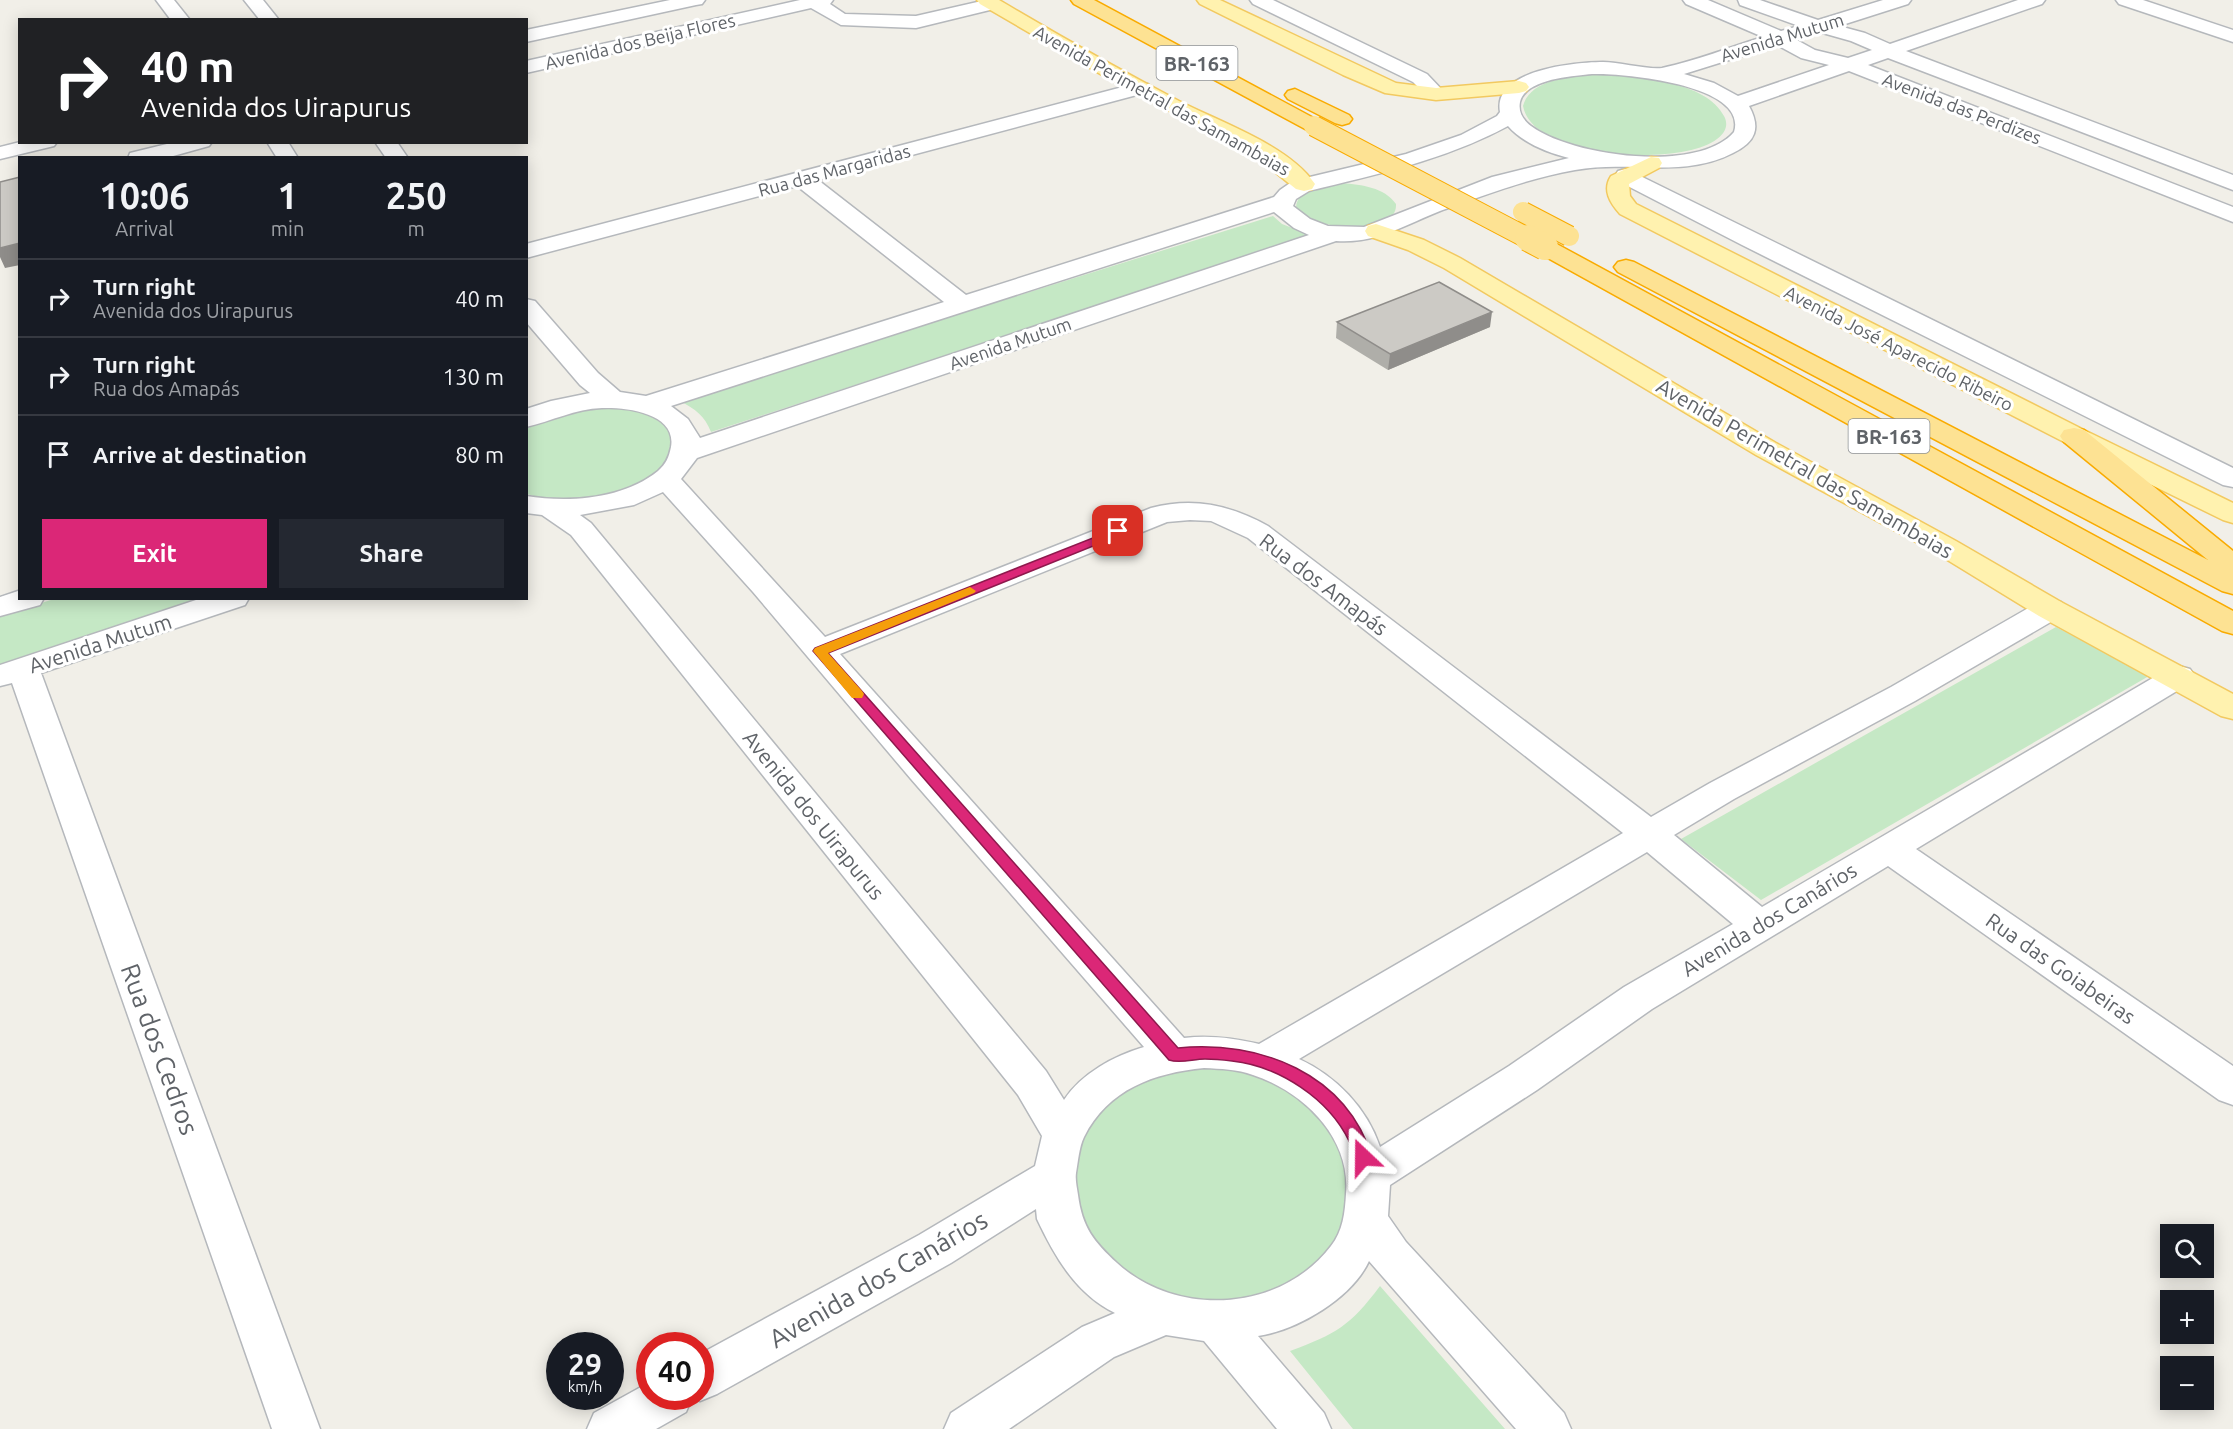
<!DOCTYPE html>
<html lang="en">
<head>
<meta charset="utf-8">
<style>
  body { margin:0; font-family:Ubuntu,sans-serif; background:#242831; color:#f1f3f6; height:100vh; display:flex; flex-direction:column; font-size:22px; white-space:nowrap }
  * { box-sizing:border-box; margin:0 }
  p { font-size:20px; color:#9ea1a6 }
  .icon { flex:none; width:33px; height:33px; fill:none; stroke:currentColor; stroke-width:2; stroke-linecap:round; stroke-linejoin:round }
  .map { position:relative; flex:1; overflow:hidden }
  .sheet { position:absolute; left:18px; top:156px; width:510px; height:444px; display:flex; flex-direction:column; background:#171b24; border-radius:0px; box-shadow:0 3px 15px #0003 }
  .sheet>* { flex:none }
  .banner { position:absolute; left:18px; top:18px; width:510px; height:126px; border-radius:0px; box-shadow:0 3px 15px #0003; background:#202124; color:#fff; overflow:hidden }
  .fabs { position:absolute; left:2160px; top:1224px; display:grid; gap:12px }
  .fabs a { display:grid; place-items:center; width:54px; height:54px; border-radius:0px; background:#171b24; box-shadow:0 3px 15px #0003; font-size:30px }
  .speed { position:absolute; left:546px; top:1332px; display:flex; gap:12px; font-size:30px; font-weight:700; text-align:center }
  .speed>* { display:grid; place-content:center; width:78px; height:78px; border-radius:50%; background:#171b24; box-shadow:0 3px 15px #0003; line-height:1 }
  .speed small { font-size:15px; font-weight:400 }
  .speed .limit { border:9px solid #d22; background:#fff; color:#111 }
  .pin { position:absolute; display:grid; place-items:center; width:51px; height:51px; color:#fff; margin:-26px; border-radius:12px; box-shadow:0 3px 9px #0006 }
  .me { position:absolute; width:66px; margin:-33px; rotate:337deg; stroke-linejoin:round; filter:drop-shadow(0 0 4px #0008) }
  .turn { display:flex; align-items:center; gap:21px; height:126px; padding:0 24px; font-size:27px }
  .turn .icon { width:78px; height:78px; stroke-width:2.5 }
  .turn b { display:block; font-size:42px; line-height:51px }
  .eta { display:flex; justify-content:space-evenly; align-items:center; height:102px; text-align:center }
  .eta b { font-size:36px; font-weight:700; line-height:42px }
  .cta { display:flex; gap:12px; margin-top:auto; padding:12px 24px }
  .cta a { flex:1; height:69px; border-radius:0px; background:#db2777; color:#fff; font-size:24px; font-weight:700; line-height:69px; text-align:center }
  .cta a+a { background:#242831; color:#f1f3f6 }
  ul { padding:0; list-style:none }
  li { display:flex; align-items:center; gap:18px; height:78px; padding:0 24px; border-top:2px solid #363941 }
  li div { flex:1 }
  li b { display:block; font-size:22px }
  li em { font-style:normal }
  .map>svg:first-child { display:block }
</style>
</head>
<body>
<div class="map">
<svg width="2233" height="1429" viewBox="0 0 2233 1429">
  <rect width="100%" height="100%" fill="#f1efe8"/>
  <path fill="#c5e8c5" d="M1590,75C1625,74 1706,79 1724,116C1729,125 1725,133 1717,139C1681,167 1533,160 1523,106C1530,80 1567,77 1590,75Z
    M1342,183C1362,185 1384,187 1396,204C1398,237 1315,233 1296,207C1298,187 1326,184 1342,183Z
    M1273,216L1282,224L1313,236L711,432C705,416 695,409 680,401Z
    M609,408C622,409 634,410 646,414C683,428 677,461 647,479C612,500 565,506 527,494L526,429C553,415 580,409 609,408Z
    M54,599H203L0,666V616Z
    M2056,627L2149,676L1761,900L1681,839Z
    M1199,1066C1211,1067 1224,1067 1235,1068C1274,1075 1315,1100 1334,1134C1338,1141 1343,1148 1345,1154C1365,1215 1323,1279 1264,1296C1206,1312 1138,1298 1099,1250C1088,1236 1077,1219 1074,1202C1073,1193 1074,1183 1073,1175C1072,1126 1120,1084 1163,1072C1175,1069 1187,1068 1199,1066Z
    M1380,1286L1505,1429H1353L1290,1351C1336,1334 1350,1326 1380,1286Z"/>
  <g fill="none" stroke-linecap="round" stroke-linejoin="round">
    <defs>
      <path id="minor" d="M156,0H174L190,20H171Z
        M244,0H263L279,20H260Z
        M670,0H705L702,4L696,5L526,42V30Z
        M800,0H833L830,4L845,14L916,16L986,0H998L1001,4L998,8L916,28L841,25L811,8L526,73V61Z
        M1250,0H1273L1427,74L1446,94L1443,98H1429L1413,82L1253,4Z
        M1683,0H1708L1781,31L1799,26L1740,5L1738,0H1760L1818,20L1883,0H1911L1908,4L1839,26L1865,33L1890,44L2018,0H2045L2042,4L1906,51L2233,175V190L1888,58L1868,65L2233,207V222L1849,71L1749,106C1761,128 1756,142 1733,153C1683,179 1628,160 1575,170C1529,178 1485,195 1440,211C1405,225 1375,244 1336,241L697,458L681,479L825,637L1151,508C1194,497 1230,505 1268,526L1651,817L1710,783L1891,687L2039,602L2050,600L2061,602L2065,609L2061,616L1915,701L1734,799L1674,835L1762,907L2168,669L2179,666L2190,669L2195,676L2190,683L1916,849L2233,1066V1105L2219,1100L1888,866L1652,1009L1537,1090L1390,1185L1388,1216L1406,1242L1564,1413L1571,1429H1516L1369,1261C1352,1298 1298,1330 1258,1336L1324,1413L1331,1429H1277L1204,1341L1166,1335L1114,1357L1009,1429H944L951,1413L1082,1327L1115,1313C1076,1294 1055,1257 1037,1219L1036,1209L951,1263L717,1394L700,1401L692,1398L686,1412L656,1429H587L594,1413L650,1382V1396H700V1354L919,1235L1035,1166L1042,1136L1018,1095L571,535L542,515L526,513V496C570,503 623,499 658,471C666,464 669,457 671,447C677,413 626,407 602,408C575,409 552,421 526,427V409L551,401L590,393L580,385L526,322V299L535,301L598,373L620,392L646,396L944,302L797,186L526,258V244L1134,84H1148L1151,88L1148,92L818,180L966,295L1274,197L1280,190L1293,181L1406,154L1461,135L1497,116L1500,112C1492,70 1575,62 1603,62C1619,62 1649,70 1662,68C1696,61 1730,47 1763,37L1686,4ZM1819,32L1851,41L1872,50L1848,58L1815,50L1795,39ZM1777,45L1801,58L1829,65L1738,96L1714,83L1684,74ZM1592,74C1621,73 1749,84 1734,132C1698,174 1571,156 1531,126C1523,120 1518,112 1520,102C1525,79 1573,76 1592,74ZM1508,126C1523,143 1548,153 1569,158L1492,177L1364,227L1328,226L1310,219L1293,206L1296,199L1309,191C1378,174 1445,160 1508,126ZM1274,212L1294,228L1309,235L700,438L688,419L671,406ZM663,492L753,592L911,779L1144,1047C1114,1056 1082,1073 1064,1100L1046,1071L591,523L580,515L634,505ZM1190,520L1211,521L1248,538L1623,833L1259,1044C1233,1038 1210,1035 1184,1038L840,654L1167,522ZM1647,852L1733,924L1624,987L1509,1066L1380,1147C1367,1108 1336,1076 1299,1059ZM1204,1068C1221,1069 1237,1069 1253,1075C1304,1092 1351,1138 1346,1194C1345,1212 1343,1231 1331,1246C1281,1312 1177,1318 1117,1263C1094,1242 1082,1227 1078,1195C1077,1188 1075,1180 1076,1173C1078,1162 1079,1147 1084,1137C1108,1089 1154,1073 1204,1068Z
        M2116,0H2143L2233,30V42L2119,4Z
        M20,142H57L54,146L0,159V147Z
        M175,142H212L209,146L166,158H128L130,153Z
        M267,142H288L298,158H277Z
        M375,142H397L408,158H386Z
        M1626,169L2233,468V487L2223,485L1742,245L1618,181L1615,176L1618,171Z
        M18,591L20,598H44L40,605L0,616V597Z
        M202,598H249L245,605L41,673L320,1429H272L12,683L0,686V665Z"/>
      <path id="major" d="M977,0H999C1058,35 1118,69 1179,101C1220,122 1288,145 1315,184L1312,189L1304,191L1296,189L1256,157L1102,75L980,4Z
        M1197,0H1220L1396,83L1436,88L1519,81L1526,83L1529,87L1526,91L1519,93L1436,100L1385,93L1343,75L1200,4Z
        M1651,157L1659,158L1662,163L1659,168L1629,184L1630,196L1636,204L2084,430L2233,503V523L2223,520L2064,442L1620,214C1610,203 1602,190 1611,176Z
        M1376,224L1424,240L1460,258L1776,443L1956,541L2061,602L2233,694V719L2221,716L2039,616L1936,553L1756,455L1444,268L1408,250L1368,236L1365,231L1368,226Z"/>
      <path id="highway" d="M1071,0H1094L1321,122L1324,126L1321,130L1314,132L1307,130L1074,4Z
        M1295,89L1349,115L1352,119L1349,123L1342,125L1335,123L1288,99L1285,95L1288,91Z
        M1545,240L1553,242L2233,611V634L2222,631L1537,252L1533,247L1537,242Z
        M1626,260L1634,262L2208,560L2064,442L2060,436L2064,430L2074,428L2084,430L2233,551V594L2222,591L1618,272L1614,267L1618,262Z"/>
    </defs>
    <use href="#minor" stroke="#b5b8bc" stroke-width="3"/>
    <use href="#major" stroke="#f2c960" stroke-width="3"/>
    <use href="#highway" stroke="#f9ab00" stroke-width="3"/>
    <use href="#minor" fill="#fff" fill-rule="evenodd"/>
    <use href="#major" fill="#fff2af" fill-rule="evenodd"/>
    <use href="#highway" fill="#fde293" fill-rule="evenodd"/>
    <defs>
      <path id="highway-bridge-far1" d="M1314,126L1531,240
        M1523,212L1569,236"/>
      <path id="highway-bridge" d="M1528,238L1545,247"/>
    </defs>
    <use href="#highway-bridge-far1" stroke="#f9ab00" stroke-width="22" stroke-linecap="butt"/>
    <use href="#highway-bridge" stroke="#f9ab00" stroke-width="28" stroke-linecap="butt"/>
    <use href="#highway-bridge-far1" stroke="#fde293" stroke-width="20"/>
    <use href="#highway-bridge" stroke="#fde293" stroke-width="26"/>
  </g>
  <path fill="#afaea9" d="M1337,322L1490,327L1388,370L1336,338Z"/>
  <path fill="#8f8d8a" d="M20,243V265L5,268L0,257V248Z
    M1492,312L1490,327L1388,370L1390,354Z"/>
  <path fill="#cccac5" stroke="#8f8d8a" stroke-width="1.5" d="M20,177V243L0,248V182Z
    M1439,282L1492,312L1390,354L1337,322Z"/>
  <path fill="#db2777" stroke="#8e194d" stroke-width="1.5" d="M1118,528L1124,531L1123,534L828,653L1178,1048C1260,1040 1346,1073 1372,1157L1369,1163L1363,1165L1357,1163C1353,1156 1353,1148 1349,1141C1329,1099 1279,1066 1232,1061C1224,1060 1214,1059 1205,1059C1193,1059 1180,1064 1169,1060L813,651L815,648Z"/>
  <path fill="#f59e0b" d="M970,587L976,591L974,593L828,653L862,691L864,694L862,698H852L813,651L815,648Z"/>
  <g text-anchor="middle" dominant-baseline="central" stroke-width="6" stroke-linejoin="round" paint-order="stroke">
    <g font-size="18" fill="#5f6368" stroke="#fff">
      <text transform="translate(1782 37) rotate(-17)">Avenida Mutum</text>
      <text transform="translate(640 41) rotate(-13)">Avenida dos Beija Flores</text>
      <text transform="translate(1162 100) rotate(29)">Avenida Perimetral das Samambaias</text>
      <text transform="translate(1962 108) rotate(21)">Avenida das Perdizes</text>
      <text transform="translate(834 170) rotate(-15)">Rua das Margaridas</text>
      <text transform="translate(1010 343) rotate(-19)">Avenida Mutum</text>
      <text transform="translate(1899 348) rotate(27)">Avenida José Aparecido Ribeiro</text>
    </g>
    <g fill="#fff" stroke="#8f9295" stroke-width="1.5">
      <rect x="1156.5" y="46" width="81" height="34" rx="4.5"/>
      <rect x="1848.5" y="419" width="81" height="34" rx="4.5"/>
    </g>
    <g font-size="20" font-weight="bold" fill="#5f6368">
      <text x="1197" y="63">BR-163</text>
      <text x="1889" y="436">BR-163</text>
    </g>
    <g font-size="21" fill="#5f6368" stroke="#fff">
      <text transform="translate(1805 468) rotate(30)">Avenida Perimetral das Samambaias</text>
      <text transform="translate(1324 584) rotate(37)">Rua dos Amapás</text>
      <text transform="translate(100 643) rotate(-18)">Avenida Mutum</text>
      <text transform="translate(814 815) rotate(51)">Avenida dos Uirapurus</text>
      <text transform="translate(1769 919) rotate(-31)">Avenida dos Canários</text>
      <text transform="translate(2061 968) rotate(35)">Rua das Goiabeiras</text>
    </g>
    <g font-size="26" fill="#5f6368" stroke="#fff">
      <text transform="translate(160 1049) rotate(70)">Rua dos Cedros</text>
      <text transform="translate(878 1279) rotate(-30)">Avenida dos Canários</text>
    </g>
  </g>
</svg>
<div class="fabs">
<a><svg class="icon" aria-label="search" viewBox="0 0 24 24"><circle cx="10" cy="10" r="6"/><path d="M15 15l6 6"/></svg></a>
<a>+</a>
<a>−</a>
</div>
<div class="speed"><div>29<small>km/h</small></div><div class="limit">40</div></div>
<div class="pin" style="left:1118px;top:531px;background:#d93025"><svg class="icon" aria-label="arrive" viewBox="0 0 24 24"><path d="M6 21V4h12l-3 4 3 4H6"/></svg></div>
<svg class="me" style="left:1363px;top:1157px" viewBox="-20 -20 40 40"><path d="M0-17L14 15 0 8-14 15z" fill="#db2777" stroke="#fff" stroke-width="4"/></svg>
<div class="banner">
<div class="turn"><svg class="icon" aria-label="right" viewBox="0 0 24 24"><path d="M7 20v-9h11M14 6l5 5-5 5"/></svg><div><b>40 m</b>Avenida dos Uirapurus</div></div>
</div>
<section class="sheet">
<div class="eta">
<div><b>10:06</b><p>Arrival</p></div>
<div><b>1</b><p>min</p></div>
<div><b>250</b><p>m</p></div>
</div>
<ul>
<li><svg class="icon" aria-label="right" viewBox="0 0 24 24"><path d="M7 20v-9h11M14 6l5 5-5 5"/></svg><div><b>Turn right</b><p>Avenida dos Uirapurus</p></div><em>40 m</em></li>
<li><svg class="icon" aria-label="right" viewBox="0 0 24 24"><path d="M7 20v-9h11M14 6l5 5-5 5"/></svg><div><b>Turn right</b><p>Rua dos Amapás</p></div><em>130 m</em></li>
<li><svg class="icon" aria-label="arrive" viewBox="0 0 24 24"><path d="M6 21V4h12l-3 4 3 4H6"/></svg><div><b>Arrive at destination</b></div><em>80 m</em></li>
</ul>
<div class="cta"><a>Exit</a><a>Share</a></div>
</section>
</div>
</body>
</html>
